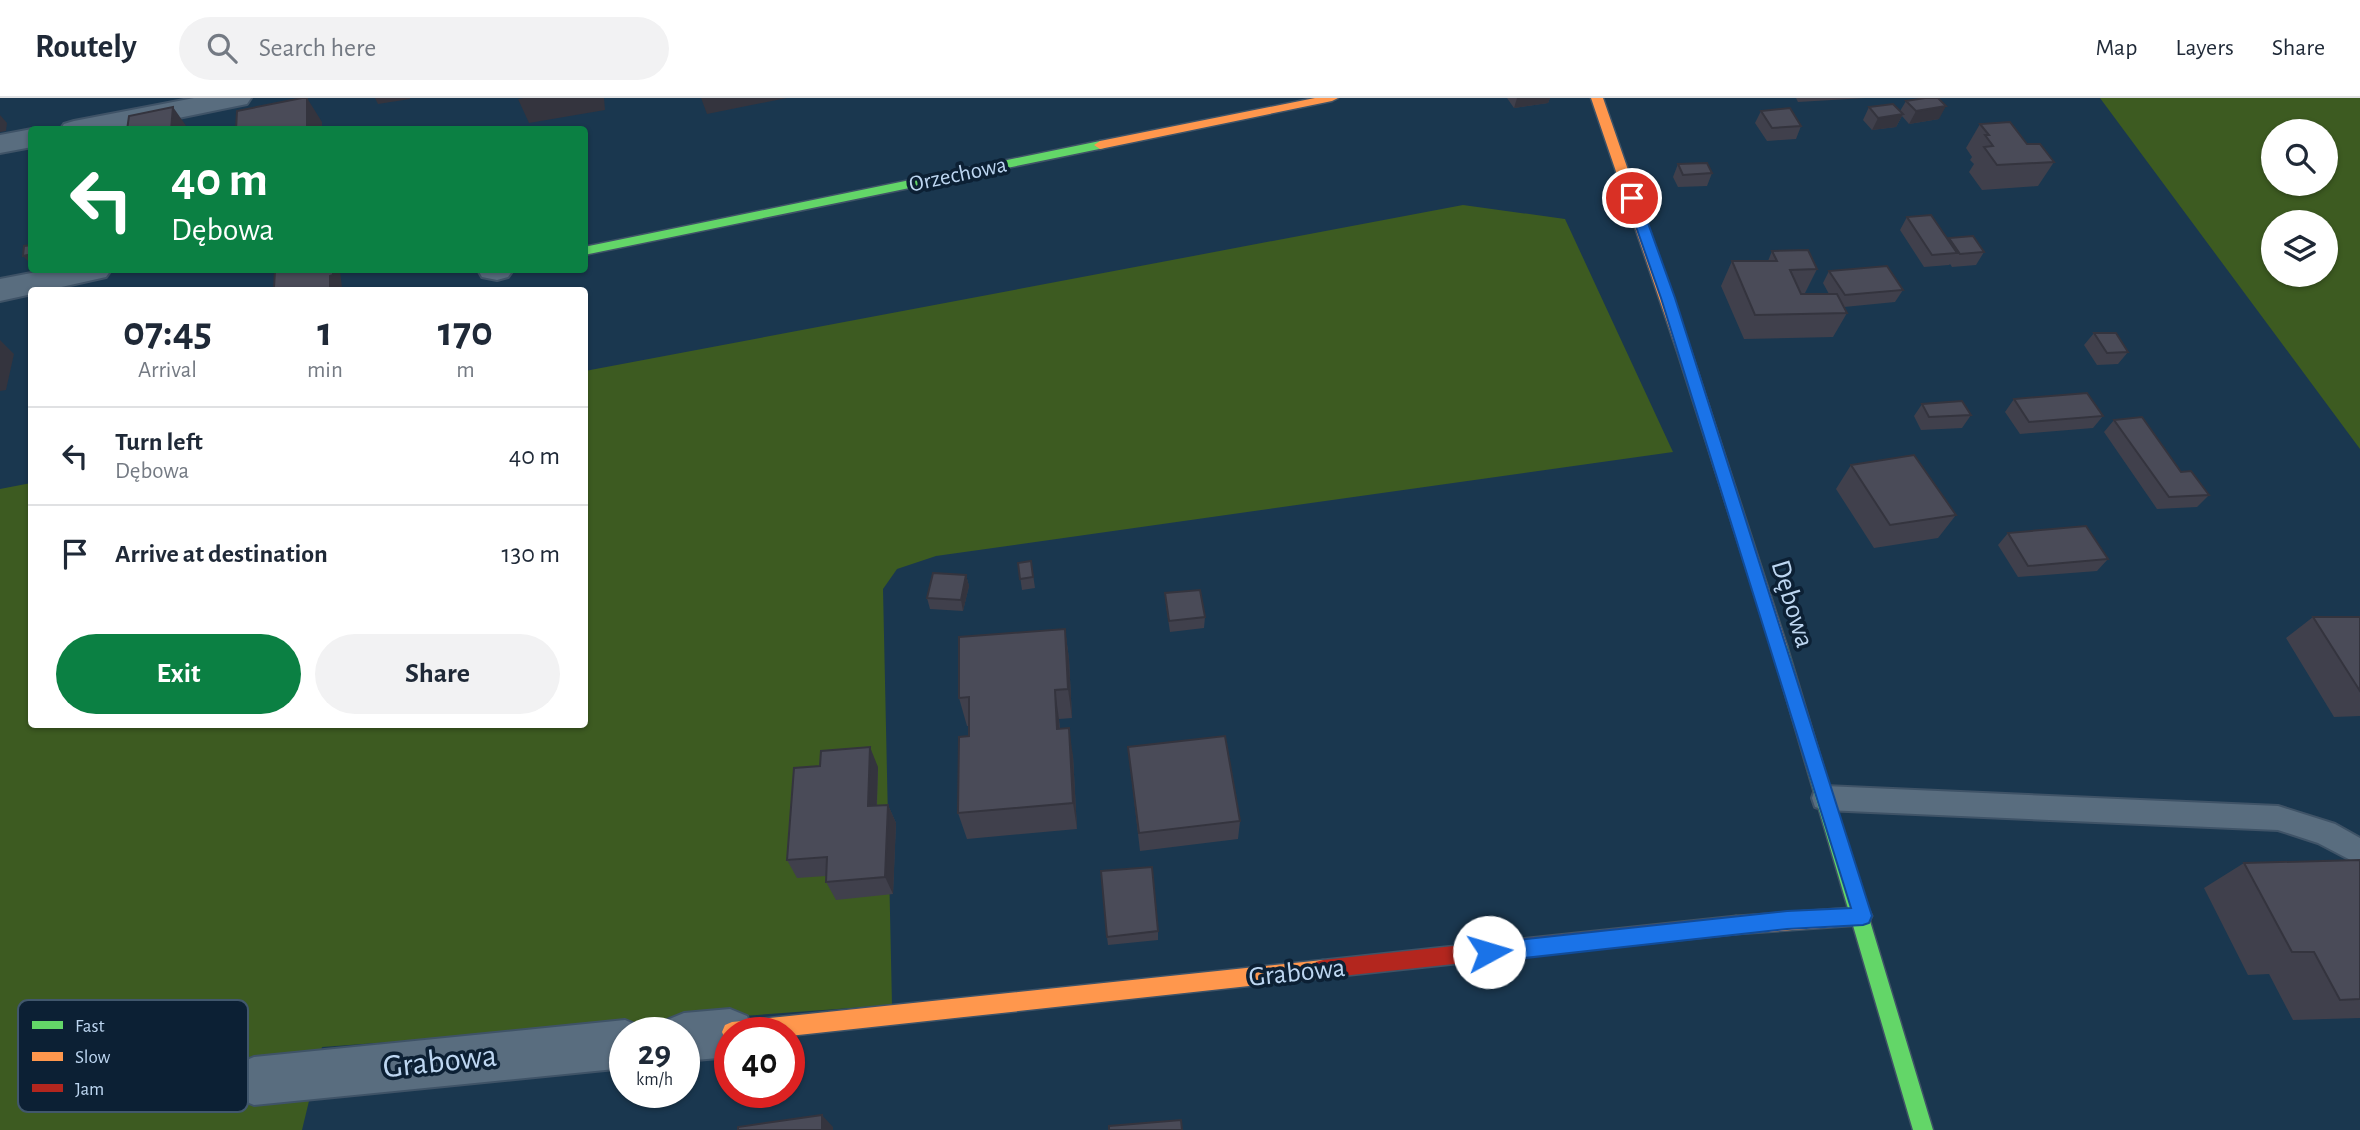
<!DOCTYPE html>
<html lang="en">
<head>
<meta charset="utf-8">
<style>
  body { margin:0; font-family:"Alegreya Sans",sans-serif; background:#f2f2f3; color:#1f2937; height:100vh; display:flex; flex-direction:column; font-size:26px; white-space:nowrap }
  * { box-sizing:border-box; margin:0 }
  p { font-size:23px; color:#747a83 }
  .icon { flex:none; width:38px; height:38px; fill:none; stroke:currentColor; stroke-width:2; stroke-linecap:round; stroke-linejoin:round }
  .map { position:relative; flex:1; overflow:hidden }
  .panel { position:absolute; left:28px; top:189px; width:560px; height:441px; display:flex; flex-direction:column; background:#fff; border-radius:7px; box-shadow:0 2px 5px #0004 }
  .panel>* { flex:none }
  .hud { position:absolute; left:28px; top:28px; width:560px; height:147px; border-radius:7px; box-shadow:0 2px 5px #0004; background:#0b8043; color:#fff; overflow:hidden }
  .controls { position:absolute; left:2261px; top:21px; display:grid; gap:14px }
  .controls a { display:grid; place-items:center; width:77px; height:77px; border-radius:50%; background:#fff; box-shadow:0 2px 5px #0004; font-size:35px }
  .speed { position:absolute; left:609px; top:919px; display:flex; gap:14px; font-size:35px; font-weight:700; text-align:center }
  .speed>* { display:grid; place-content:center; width:91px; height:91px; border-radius:50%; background:#fff; box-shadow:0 2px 5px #0004; line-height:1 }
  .speed small { font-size:18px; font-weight:400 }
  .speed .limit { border:10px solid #d22; background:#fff; color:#111 }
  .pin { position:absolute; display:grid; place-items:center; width:60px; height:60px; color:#fff; margin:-30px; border:4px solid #fff; border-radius:50%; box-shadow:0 2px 7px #0007 }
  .me { position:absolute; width:77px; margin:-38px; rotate:84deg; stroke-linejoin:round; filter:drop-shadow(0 0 5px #0008) }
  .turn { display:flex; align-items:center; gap:24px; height:147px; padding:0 28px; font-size:32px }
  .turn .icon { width:91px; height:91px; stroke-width:2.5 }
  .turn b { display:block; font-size:49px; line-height:60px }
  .eta { display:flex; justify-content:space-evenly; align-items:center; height:119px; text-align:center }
  .eta b { font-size:42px; font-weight:700; line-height:49px }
  .primary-button { display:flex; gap:14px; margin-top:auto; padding:14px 28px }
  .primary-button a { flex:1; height:80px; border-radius:42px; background:#0b8043; color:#fff; font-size:28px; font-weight:700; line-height:80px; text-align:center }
  .primary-button a+a { background:#f2f2f3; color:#1f2937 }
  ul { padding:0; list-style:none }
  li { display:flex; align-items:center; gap:21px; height:98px; padding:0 28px; border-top:2px solid #e0e1e3 }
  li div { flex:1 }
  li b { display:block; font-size:26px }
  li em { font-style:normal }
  header { display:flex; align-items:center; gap:42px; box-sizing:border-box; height:98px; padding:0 35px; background:#fff; border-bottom:2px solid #e0e1e3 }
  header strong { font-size:33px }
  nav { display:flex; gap:38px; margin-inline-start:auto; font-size:24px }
  .search { width:490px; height:63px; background:#f2f2f3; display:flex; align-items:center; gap:18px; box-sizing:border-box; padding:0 24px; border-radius:38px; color:#747a83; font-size:26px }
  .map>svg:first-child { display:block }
</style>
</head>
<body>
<header>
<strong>Routely</strong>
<div class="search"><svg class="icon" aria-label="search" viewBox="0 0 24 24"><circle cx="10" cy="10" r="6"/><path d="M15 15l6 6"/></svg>Search here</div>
<nav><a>Map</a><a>Layers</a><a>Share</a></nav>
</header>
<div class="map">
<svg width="2360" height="1032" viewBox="0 0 2360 1032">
  <rect width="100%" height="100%" fill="#1a374f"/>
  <path fill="#3d5b21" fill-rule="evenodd" d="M2100,0H2360V351ZM2273,33H2326V86H2273ZM2273,124H2326V177H2273Z
    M1463,107L1565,121L1673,354L936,458L897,471L883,491L892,907L322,949L302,1032H0V391L31,385L32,626H584L585,273Z"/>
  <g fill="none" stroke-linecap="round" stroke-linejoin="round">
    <defs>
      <path id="lane" d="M1825,688L2278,708L2335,726L2360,740V767L2318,745L2278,732L1825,712L1815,709L1812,700L1815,691Z"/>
      <path id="street" d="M194,0H251L247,6L237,8L120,32H60L64,26L74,23Z
        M32,31V49L0,55V37Z
        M47,172H111L106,179L48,192H32V196L0,203V181Z
        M478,172H513L508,179L497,182L482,179Z
        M730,911L747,918L753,934H730V959L684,963V934H662L667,922L684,915Z
        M625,922L642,929L644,934H625V970L254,1007L237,1000L230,983L237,966L254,959Z"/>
      <path id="fast" d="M1100,43L1104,44V50L584,157V149Z
        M1779,541L1785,543L1787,548L1933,1032H1913L1771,548L1773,543Z"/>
      <path id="slow" d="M1315,0H1338L1332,3L1100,51L1094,47L1100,43Z
        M1591,0H1603L1692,256L1787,548L1785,553H1773L1771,548L1678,256Z
        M1863,809L1869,812L1872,818L1869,824L1863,827L1736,836L1729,833L1727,827L1729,821L1736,818Z
        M1323,862L1330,864L1332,871L1330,878L1323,880L789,938V934H730V943L725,941L722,934L725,927L732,924Z"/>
      <path id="jam" d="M1736,818L1743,821L1745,827L1743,833L1736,836L1323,880L1316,878L1314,871L1316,864L1323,862Z"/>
    </defs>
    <use href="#lane" stroke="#3f5367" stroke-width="4"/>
    <use href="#street" stroke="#3f5367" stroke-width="4"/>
    <use href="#fast" stroke="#3f5367" stroke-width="3"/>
    <use href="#slow" stroke="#3f5367" stroke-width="3"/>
    <use href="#jam" stroke="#3f5367" stroke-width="3"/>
    <use href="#lane" fill="#596d7f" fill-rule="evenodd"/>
    <use href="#street" fill="#596d7f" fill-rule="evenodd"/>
    <use href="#fast" fill="#63d668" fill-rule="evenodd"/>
    <use href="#slow" fill="#ff974d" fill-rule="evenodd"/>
    <use href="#jam" fill="#b3261e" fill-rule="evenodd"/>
  </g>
  <path fill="#40404c" d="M1507,0H1550L1548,5L1514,10Z
    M1796,0H1866L1798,4Z
    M1906,3L1939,21L1909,26L1902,18L1896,29L1872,32L1863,22L1869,9L1900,13Z
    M1761,13L1801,28L1796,41L1767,43L1755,25Z
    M1980,26L2027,46L2054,64L2038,88L1982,92L1969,74L1974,66L1970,62L1972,59L1966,50Z
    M1678,66L1712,75L1707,88L1678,89L1673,79Z
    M1907,119L1948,142L1949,140L1984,154L1976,167L1952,169L1950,166L1949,167L1924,169L1900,132Z
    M1772,153L1817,171L1805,195L1801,196H1829L1823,185L1829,173L1903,192L1895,204L1844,209L1847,215L1833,239L1744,241L1721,188L1732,163H1768Z
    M2094,235L2128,254L2118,266L2097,267L2084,247Z
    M2014,301L2103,318L2093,330L2020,336L2005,314Z
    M1922,306L1971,317L1962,330L1921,332L1914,318Z
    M2114,322L2181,374L2209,397L2197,409L2157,411L2104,334Z
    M1851,367L1956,417L1938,440L1874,450L1836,391Z
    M2008,435L2108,461L2097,473L2018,479L1998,447Z
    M1031,463L1035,490L1022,492L1018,465Z
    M966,477L969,488L963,513L930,511L927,500Z
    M1165,495L1205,519L1204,530L1170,534L1166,507Z
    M2313,519H2360V618L2334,619L2286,540Z
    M1065,531L1069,561L1072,620L1059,621L1060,631L1073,658L1077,731L967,741L958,715L969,638V628H967L959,600Z
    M1128,649L1240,723L1238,741L1140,753Z
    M878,669L877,708L888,707L896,725L893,796L836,802L826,784V778L797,780L787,762Z
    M2360,762V920L2293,922L2269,876L2248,877L2204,790L2244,765Z
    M1158,833V842L1108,847L1107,839Z"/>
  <path fill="#34343e" d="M307,0L322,24V32H307Z
    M375,0H410V1L378,6Z
    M523,0H604L605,12L529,25L518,1Z
    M701,0H787L707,16Z
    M1517,0H1550L1548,5L1514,10Z
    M1946,8L1939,21L1909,26L1916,13Z
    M173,9L189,32H171Z
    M1903,16L1896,29L1872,32L1878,20Z
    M0,17L7,25L6,33L0,34Z
    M32,156V167L23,158Z
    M333,172H340L342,190H339V192H330V178Z
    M0,242L14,256L6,292L0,293Z
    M966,477L969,488L963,513L961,502Z
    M1065,531L1069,561L1072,620L1068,591Z
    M1055,592L1059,621L1061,659L1057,631Z
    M1069,630L1073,658L1077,731L1073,705Z
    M870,649L878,669L876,727L868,708Z
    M888,707L896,725L893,796L885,779Z
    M822,1017L833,1029V1032H822Z"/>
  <path fill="#4a4b58" stroke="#34343e" stroke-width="2" d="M302,0H307V32H236L237,13Z
    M1925,0H1938L1946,8L1916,13L1906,3Z
    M1893,6L1903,16L1878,20L1869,9Z
    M173,9L171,32H127L129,18Z
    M1790,10L1801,28L1772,30L1761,13Z
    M2010,24L2027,46H2040L2054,64L1997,67L1984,49L1993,48L1985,37H1989L1980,26Z
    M1707,65L1712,75L1683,77L1678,66Z
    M1931,117L1957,155L1932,157L1907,119Z
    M1973,138L1984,154L1960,156L1949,140Z
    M32,147V156L23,158L24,148Z
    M1808,152L1817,171L1790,172L1801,196H1837L1847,215L1755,217L1732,163H1777L1772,153Z
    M1887,168L1903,192L1845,197L1829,173Z
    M275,172H333V177L330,178V192H277V190H274Z
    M2094,235H2116L2128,254L2107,255Z
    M2087,295L2103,318L2029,324L2014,301Z
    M1962,303L1971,317L1929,319L1922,306Z
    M2142,319L2181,374L2191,373L2209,397L2169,399L2114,322Z
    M1914,357L1956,417L1890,427L1851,367Z
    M2086,428L2108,461L2028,468L2008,435Z
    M1031,463L1033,479L1020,481L1018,465Z
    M933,475L966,477L961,502L927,500Z
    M1200,492L1205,519L1169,523L1165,495Z
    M2313,519H2360V593Z
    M1065,531L1068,591L1055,592L1057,631L1069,630L1073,705L958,715L959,639L969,638V599L959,600V539Z
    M1225,638L1240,723L1139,735L1128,649Z
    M870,649L868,708L888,707L885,779L826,784L827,759L787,762L794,670L820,668L821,653Z
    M2360,762V901L2340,902L2314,854H2292L2244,765Z
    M1152,769L1158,833L1107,839L1101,773Z
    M822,1017V1032H738V1029Z
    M1181,1022L1182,1032H1109V1028Z"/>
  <path fill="#1a73e8" stroke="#114b97" stroke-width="2" d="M1632,96L1639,100L1675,200L1872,818L1869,825L1863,827L1787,831L1489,864L1482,861L1479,854L1482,848L1489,845L1787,813L1851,810L1661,200L1626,100Z"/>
  <g text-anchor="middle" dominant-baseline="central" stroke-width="7" stroke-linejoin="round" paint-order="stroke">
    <g font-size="23" fill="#bdd6f1" stroke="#0c2034">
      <text transform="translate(958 77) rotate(-12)">Orzechowa</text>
    </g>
    <g font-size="28" fill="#bdd6f1" stroke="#0c2034">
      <text transform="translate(1792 506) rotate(73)">Dębowa</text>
      <text transform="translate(1297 875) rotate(-6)">Grabowa</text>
    </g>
    <g font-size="33" fill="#bdd6f1" stroke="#0c2034">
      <text transform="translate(440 964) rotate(-6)">Grabowa</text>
    </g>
  </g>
  <rect x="18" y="902" width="230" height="112" rx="10" fill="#0c2034" stroke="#41576d" stroke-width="2"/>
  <rect x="32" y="923" width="31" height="8" fill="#63d668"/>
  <rect x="32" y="954" width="31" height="9" fill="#ff974d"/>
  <rect x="32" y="986" width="31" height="8" fill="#b3261e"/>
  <g font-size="19" fill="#bdd6f1">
    <text x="75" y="934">Fast</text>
    <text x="75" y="965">Slow</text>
    <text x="75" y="997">Jam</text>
  </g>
</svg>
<div class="controls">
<a><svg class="icon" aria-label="search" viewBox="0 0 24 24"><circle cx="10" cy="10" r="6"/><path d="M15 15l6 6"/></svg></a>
<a><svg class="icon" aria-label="layers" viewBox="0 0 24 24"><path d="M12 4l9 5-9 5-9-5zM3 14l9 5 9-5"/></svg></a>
</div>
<div class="speed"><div>29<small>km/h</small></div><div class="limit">40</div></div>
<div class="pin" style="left:1632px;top:100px;background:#d93025"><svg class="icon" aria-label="arrive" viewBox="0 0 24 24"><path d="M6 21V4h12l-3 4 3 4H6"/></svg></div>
<svg class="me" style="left:1489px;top:854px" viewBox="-20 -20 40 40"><circle r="19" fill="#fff"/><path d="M0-13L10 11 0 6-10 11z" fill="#1a73e8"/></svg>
<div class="hud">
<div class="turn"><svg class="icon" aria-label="left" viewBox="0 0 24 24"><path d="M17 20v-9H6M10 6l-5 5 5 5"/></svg><div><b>40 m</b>Dębowa</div></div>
</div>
<section class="panel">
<div class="eta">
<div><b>07:45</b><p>Arrival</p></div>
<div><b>1</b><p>min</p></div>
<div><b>170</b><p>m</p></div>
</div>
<ul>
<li><svg class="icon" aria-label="left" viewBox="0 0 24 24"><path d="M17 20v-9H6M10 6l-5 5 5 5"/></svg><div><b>Turn left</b><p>Dębowa</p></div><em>40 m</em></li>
<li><svg class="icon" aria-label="arrive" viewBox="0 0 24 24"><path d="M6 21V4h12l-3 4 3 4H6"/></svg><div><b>Arrive at destination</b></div><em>130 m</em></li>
</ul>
<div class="primary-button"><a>Exit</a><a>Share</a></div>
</section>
</div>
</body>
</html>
